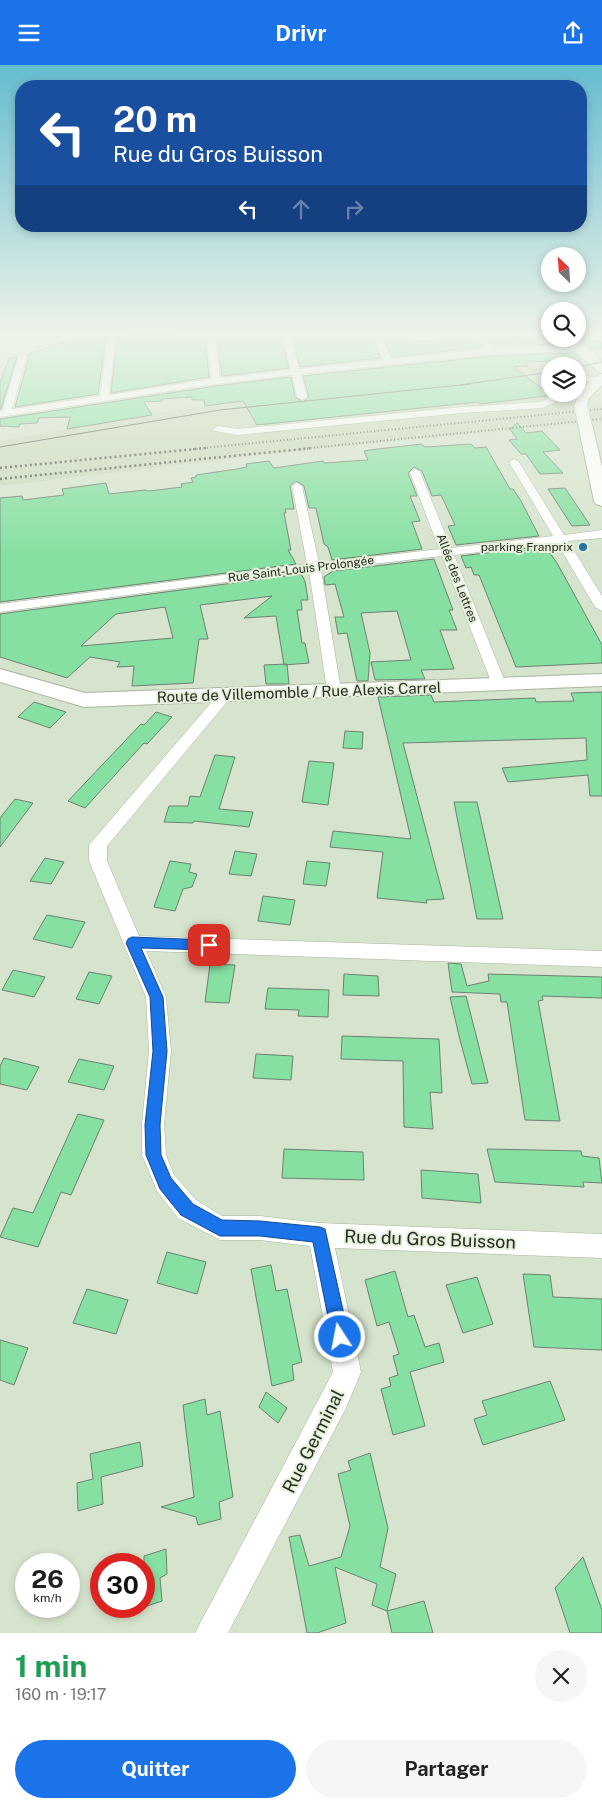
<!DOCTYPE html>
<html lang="fr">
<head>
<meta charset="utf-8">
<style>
  body { margin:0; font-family:"Public Sans",sans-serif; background:#f6f6f6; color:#202124; height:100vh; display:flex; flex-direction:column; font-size:19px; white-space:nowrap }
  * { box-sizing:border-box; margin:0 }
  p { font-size:16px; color:#757577 }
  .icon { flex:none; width:28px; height:28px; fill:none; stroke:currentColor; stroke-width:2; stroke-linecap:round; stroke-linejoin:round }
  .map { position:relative; height:1568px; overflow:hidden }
  .panel { display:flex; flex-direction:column; background:#fff; flex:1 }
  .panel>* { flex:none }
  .hud { position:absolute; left:15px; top:15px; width:572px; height:152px; border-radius:20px; box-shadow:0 2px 8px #0003; background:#1a4fa0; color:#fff; overflow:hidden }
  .needle { width:32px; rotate:335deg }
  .controls { position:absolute; left:541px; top:182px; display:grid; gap:10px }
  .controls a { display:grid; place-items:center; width:45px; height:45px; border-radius:50%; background:#fff; box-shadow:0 2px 8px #0003; font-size:25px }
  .speed { position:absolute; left:15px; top:1488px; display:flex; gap:10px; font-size:25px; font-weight:700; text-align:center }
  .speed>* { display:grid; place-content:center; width:65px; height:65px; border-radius:50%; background:#fff; box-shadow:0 2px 8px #0003; line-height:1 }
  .speed small { font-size:12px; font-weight:400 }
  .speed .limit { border:8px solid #d22; background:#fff; color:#111 }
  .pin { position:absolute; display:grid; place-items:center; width:42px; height:42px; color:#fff; margin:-21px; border-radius:10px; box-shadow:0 2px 8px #0006 }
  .me { position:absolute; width:55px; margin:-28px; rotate:349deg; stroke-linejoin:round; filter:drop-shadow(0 0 4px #0008) }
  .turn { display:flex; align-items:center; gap:18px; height:105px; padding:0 15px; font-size:22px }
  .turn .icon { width:65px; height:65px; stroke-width:2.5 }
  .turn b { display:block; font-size:35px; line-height:42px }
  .lanes { display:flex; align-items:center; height:48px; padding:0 15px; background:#0003; justify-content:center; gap:25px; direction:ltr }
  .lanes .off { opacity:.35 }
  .round { display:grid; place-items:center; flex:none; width:52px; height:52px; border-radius:26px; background:#f6f6f6 }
  .head { display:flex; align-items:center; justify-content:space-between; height:85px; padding:0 15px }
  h1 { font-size:30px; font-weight:700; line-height:38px; color:#1e9e55 }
  .action { display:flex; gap:10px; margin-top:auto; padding:10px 15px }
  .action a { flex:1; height:58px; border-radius:30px; background:#1a73e8; color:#fff; font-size:20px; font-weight:700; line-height:58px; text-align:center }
  .action a+a { background:#f6f6f6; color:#202124 }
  header { display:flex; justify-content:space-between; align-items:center; height:65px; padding:0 15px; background:#1a73e8; color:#fff; font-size:22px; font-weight:700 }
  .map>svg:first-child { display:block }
</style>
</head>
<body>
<header><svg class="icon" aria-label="menu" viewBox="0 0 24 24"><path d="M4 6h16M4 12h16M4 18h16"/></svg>Drivr<svg class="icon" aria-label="share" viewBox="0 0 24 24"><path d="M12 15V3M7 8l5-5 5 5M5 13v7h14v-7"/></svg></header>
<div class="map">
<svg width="602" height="1568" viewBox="0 0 602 1568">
  <rect width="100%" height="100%" fill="#d7e4cd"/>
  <path fill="#cbdbbd" d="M602,295V302L578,307V301H550L549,314L550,329H574L572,341L602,338V357L296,386L0,421V376L192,342L526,307L528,301L582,298L585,300Z"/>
  <path fill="#86e0a2" stroke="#6d8172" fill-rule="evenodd" d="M89,270H106L98,329L15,342L29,292L27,289Z
    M118,270L205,271L209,312L111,328Z
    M217,270H261L263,274H281L289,303L222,311Z
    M311,270H371L380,293L300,302L293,273H312Z
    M383,270H402L405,277L446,275L444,273L452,272L450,270H473L482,282L392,292Z
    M485,270H500L502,272L550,270V274H561L565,279L495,281Z
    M578,270H584L585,275L602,277V284H590L578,273Z
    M575,288L582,295L525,297L528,301L514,302L549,329L547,331L480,339L478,337L257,360L243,336L205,341L204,335H192V332L162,334V336L144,337L152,350L128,354L67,364L70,352L39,353L37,358L20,359L19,362L0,361V354L216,321L291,312L295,332L303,337L309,332L303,311L492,291Z
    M17,292L1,344H0V318L9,294Z
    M517,358L526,368L542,366L560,385L543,387L563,408L540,409L526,389H521L509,375L517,374L510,364Z
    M422,379L425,382L471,379L475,383L486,382L510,424H513L521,436L539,471L456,480L448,461L455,460L441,430L432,431L422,406L414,402L408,408L417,431H410L420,456L412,457L422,484L332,495L328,482L324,479L316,443H309L304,421L296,416L290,421L294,444H285L286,448H284L291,485H288L296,499L0,537V433L22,431L23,435L64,430L62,424L106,418L109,429L145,425L149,426L182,422L181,419L193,417L191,413L196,412V410L237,404L247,402L246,399L269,396L274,403L323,396L324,398L368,395L364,386L369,385Z
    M565,423L590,460L572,461L548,424Z
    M545,481L557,498L602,580V598L516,602L479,510H474L471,502L466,503L461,491Z
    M434,494L453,545H449L457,565H440L454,604L421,605L425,614L375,615L371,597L411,595L397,546L361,548L370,588L368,616H357L347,568L338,569L335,552H344L335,519L325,520L324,512L333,506Z
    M301,509L305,516L308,535H301L302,545H297L302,578H305L309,598L284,600L276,551L244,553L272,531L200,540L208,574H199L193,618L132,621L134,601L117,602L120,597L90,592L67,613L0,592V549ZM165,542L173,573L81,581L116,549Z
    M287,599L289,619H266L264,600Z
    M602,627V731H590L588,710L508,717L502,703L587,695L586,673L403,678L444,834L426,835L427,838L377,833L383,787L330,782L333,766L411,774L378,632L431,630L434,637L535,633L536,637L574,636L571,628Z
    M34,637L66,647L50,663L18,652Z
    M156,647L172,652L147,679L144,678L85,743L68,736L141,659L144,660Z
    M345,666L363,667L362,684L343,683Z
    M215,690L235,692L219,744L253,747L249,762L194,756L193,758L164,757L169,741H188L190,731L200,732Z
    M309,696L334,698L328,740L302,737Z
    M15,734L33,738L0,782V753Z
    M454,737H477L503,854H477Z
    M235,786L257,789L251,811L229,809Z
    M45,793L64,797L51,819L30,816Z
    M170,796L191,799L189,807L197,809L192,822L183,824L175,846L154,842Z
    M307,796L330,798L326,821L303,819Z
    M263,831L295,835L290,860L258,856Z
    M47,850L85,857L72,883L33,874Z
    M448,898L461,899L467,921L489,916L488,909L602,912V933L542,931L543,935L538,936L560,1056L525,1055L507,937H501L500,929L452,927Z
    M210,899L235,900L229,938L205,937Z
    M13,905L45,912L34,932L2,925Z
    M89,907L112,911L99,939L76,934Z
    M344,909L378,911L379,931L343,930Z
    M268,923L329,925L328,952L298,951L299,945L265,944Z
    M466,931L476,970L488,1018L472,1019L460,975L450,932Z
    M342,971L439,974L442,1028L430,1027L433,1064L404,1062L403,996L341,994Z
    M256,989L293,991L291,1015L253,1013Z
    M4,993L39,1002L27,1025L0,1019V1001Z
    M79,994L114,1001L104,1025L68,1017Z
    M78,1049L104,1055L71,1130L61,1127L38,1182L0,1172L13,1143L33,1148Z
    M284,1084L363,1087L364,1115L282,1113Z
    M487,1084L581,1086L582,1091L599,1093L602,1118L583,1117L584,1122L495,1117Z
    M421,1105L478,1109L481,1138L422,1133Z
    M167,1187L206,1197L197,1229L157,1218Z
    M271,1200L276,1226L287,1224L302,1297L292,1300L294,1315L272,1321L251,1204Z
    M395,1206L408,1252L414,1250L425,1282L439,1278L444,1297L410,1307L425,1361L393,1370L381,1324L391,1321L389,1313L398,1310L393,1291L399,1289L389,1257L377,1261L365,1215Z
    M523,1209L550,1210L553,1232L602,1234V1285L534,1282Z
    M477,1212L493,1259L463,1268L446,1220Z
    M87,1224L128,1235L116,1269L73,1258Z
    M0,1275L28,1283L14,1320L0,1315Z
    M550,1316L565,1355L483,1380L474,1354L487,1350L482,1336Z
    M266,1327L287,1343L278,1358L259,1342Z
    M205,1334L207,1350L220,1346L233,1432L219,1437L221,1454L198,1460L196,1452L161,1442L194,1432L183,1340Z
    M140,1377L143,1401L101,1412L103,1439L78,1446L77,1418L93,1414L90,1389Z
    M370,1388L388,1463L380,1502L396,1509L387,1546L372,1540L377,1519L335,1502L346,1558L317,1568H307L289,1472L300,1470L309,1501L341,1492L350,1461L338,1409L351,1405L348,1396Z
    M166,1484L167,1509L160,1513L162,1536L144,1542V1491Z
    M583,1492L602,1545V1568H570L555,1523Z
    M424,1536L433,1568H392L387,1546Z"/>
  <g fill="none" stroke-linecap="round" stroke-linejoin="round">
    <defs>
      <path id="street" d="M108,270H116L109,330L211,314L207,270H215L220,313L291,305L282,270H290L299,304L383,295L373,270H381L391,294L486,284L475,270H483L494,283L582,280L586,283L582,286L492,289L301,309L307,332L302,335L297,332L292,310L216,319L0,352V346H2L19,291L23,288L27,291L12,344L100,331Z
        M588,286H602V292L585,291V287Z
        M578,309L602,314V318L578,315Z
        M551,329H560L554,338L542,343L462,348L237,370L215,366L213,364L218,361L237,364L462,342L540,337L547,334Z
        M514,394L519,397L564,470L602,465V473L568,476L602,531V546L595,542L557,478L454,490L506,619L504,622H494L492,619L442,491L321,505L341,625L339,628H329L327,625L309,506L0,547V539L307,499L292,421L297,418L302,421L319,498L439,484L410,407L415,404L420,407L451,483L553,471L509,397Z
        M226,625L231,626L233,629L231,632L107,781V796L139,871L602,886V902L146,886L166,932L171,986L164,1059L166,1090L174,1110L196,1135L222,1151H260L320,1158L602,1169V1193L335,1183L361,1307L346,1343L228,1568H195L333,1307L310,1181L260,1175H220L178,1153L157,1126L142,1090V1059L149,986L146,932L89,796V780L221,626Z"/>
      <path id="secondary" d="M563,274H576L602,297V308L598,307Z
        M602,309V320L589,333L586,345H576L574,342C577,330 589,312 602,309Z
        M585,355L592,359L602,402V441L596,439L594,436L578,359Z
        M0,604L85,628L602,609V621L84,642L0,617Z"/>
    </defs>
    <use href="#street" stroke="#a8b49e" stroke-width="1"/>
    <use href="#secondary" stroke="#a8b49e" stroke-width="2"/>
    <use href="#street" fill="#fff" fill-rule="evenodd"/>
    <use href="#secondary" fill="#fff" fill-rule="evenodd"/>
    <path stroke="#51584c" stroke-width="1" d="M578,302L602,297
      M0,382L220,345L470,319L460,320L550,307"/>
    <path stroke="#51584c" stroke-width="2" stroke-dasharray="1 2.5" stroke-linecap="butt" d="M193,384L602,344
      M300,384L602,354"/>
    <path stroke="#51584c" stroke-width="2.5" stroke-dasharray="2 3" stroke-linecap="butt" d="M0,403L206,383
      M0,414L313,383"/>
    <defs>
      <path id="secondary-bridge" d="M581,342L585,359"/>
    </defs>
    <use href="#secondary-bridge" stroke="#a8b49e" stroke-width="14" stroke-linecap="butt"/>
    <use href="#secondary-bridge" stroke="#fff" stroke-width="13"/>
  </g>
  <linearGradient id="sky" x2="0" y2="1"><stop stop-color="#65bcd0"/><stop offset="0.55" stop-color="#edf3e8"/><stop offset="1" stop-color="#edf3e8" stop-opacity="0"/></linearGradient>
  <rect width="602" height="489" fill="url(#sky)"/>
  <path fill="#1a73e8" stroke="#114b97" d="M132,872L209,875L214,877L215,880L214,884L209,885L141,883L163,932L167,986L160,1060L161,1090L171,1113L193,1139L222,1155L260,1156L320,1162L325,1164L349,1272L346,1278L340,1281L334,1278L332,1272L313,1177L260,1171H220L181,1150L160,1124L146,1090L145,1060L153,986L150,932L126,878L128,874Z"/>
  <circle fill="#2471a3" stroke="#e5f1da" stroke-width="2" cx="583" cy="482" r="5"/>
  <g text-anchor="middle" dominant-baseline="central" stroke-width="4" stroke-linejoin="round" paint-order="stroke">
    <g font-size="12" fill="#262b22" stroke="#e5f1da" text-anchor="end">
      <text x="573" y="482">parking Franprix</text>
    </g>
    <g font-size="12" fill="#262b22" stroke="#e5f1da">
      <text transform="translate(301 504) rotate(-7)">Rue Saint-Louis Prolongée</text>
      <text transform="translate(457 513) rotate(69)">Allée des Lettres</text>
    </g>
    <g font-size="15" fill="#262b22" stroke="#e5f1da">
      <text transform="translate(299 627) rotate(-2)">Route de Villemomble / Rue Alexis Carrel</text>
    </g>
    <g font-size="18" fill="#262b22" stroke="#e5f1da">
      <text transform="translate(430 1174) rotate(2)">Rue du Gros Buisson</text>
      <text transform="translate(313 1376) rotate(-63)">Rue Germinal</text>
    </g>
  </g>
</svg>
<div class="controls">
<a><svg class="needle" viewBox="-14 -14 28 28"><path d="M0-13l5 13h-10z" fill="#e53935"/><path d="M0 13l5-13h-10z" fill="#757577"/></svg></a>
<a><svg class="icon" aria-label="search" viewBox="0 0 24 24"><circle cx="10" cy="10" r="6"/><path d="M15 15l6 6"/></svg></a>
<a><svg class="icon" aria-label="layers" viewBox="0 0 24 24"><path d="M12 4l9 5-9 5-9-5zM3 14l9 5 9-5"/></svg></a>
</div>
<div class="speed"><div>26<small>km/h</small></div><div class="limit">30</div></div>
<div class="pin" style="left:209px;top:880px;background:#d93025"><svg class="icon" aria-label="arrive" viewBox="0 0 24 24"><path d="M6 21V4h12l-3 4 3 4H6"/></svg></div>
<svg class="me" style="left:340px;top:1272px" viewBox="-20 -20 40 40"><circle r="17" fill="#1a73e8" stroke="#fff" stroke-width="3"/><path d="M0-11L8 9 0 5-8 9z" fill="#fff"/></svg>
<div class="hud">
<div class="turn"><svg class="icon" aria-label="left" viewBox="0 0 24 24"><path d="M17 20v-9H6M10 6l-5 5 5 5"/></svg><div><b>20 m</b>Rue du Gros Buisson</div></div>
<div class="lanes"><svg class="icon" aria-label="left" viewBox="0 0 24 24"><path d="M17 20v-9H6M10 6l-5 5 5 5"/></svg><svg class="icon off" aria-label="ahead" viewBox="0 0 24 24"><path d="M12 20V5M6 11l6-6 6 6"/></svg><svg class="icon off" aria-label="right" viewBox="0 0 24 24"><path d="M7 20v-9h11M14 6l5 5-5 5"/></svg></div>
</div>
</div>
<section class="panel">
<div class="head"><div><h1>1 min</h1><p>160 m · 19:17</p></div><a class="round"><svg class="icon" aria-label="close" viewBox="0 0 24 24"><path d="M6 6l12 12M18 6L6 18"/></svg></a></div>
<div class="action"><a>Quitter</a><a>Partager</a></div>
</section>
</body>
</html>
